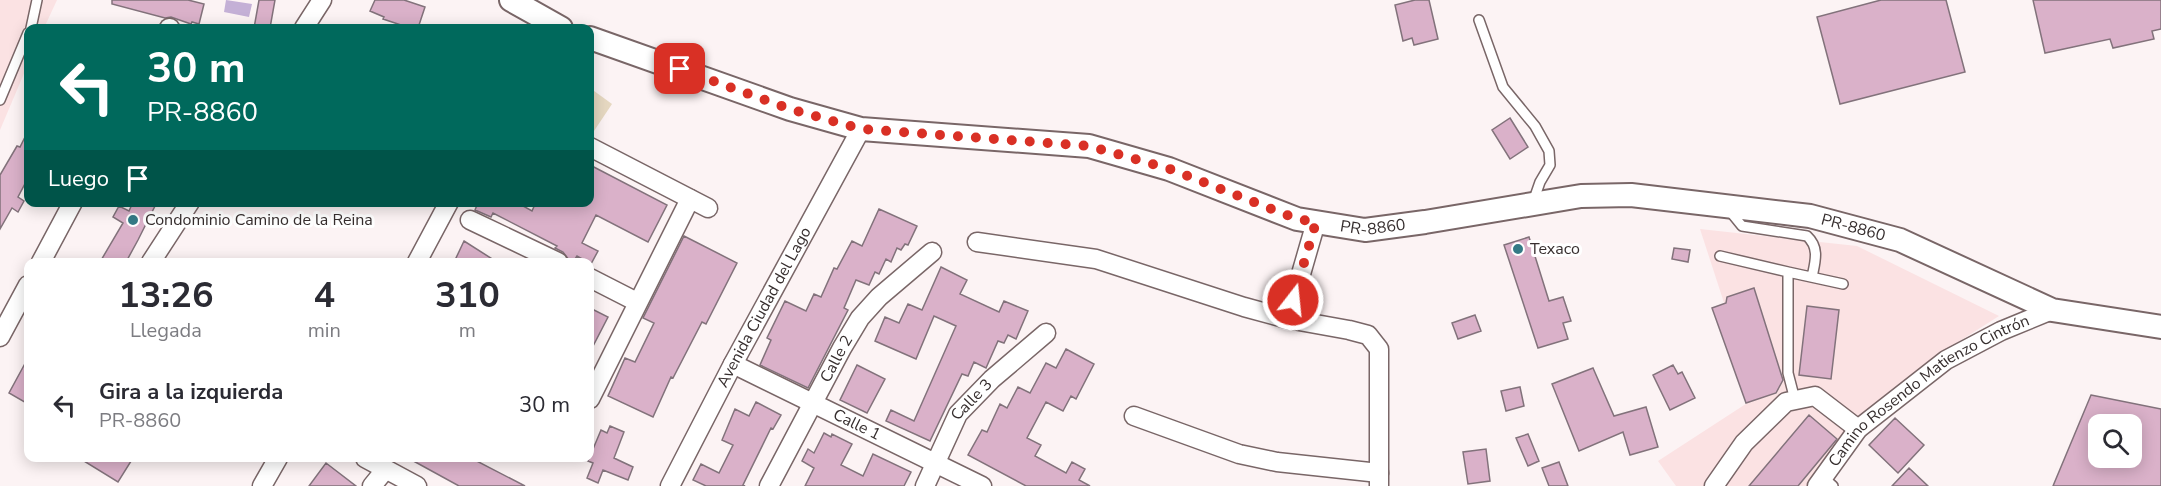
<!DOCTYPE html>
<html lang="es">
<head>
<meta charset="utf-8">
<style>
  body { margin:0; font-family:"Nunito Sans",sans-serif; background:#f2f2f3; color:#2b2b33; height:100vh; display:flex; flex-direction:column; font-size:22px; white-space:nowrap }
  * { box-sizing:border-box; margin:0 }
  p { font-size:20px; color:#7c7c81 }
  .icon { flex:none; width:33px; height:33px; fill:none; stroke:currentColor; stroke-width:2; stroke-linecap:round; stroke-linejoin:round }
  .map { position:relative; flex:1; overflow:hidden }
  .drawer { position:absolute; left:24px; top:258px; width:570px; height:204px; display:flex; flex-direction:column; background:#fff; border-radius:12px; box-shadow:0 3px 15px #0003 }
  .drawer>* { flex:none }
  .hud { position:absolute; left:24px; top:24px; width:570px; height:183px; border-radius:12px; box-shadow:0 3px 15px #0003; background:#00695c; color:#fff; overflow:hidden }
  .tools { position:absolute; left:2088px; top:414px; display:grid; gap:12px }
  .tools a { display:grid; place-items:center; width:54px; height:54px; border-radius:12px; background:#fff; box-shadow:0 3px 15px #0003; font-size:30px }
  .pin { position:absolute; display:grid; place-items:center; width:51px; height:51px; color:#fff; margin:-26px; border-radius:12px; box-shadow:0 3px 9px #0006 }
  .me { position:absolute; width:66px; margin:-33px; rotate:16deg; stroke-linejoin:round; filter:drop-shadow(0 0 4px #0008) }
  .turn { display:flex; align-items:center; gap:21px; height:126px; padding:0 24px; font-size:27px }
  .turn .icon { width:78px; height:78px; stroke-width:2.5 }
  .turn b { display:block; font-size:42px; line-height:51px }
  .then { display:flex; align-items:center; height:57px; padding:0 24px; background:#0003; gap:12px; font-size:22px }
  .eta { display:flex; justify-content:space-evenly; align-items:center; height:102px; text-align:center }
  .eta b { font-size:36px; font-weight:700; line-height:42px }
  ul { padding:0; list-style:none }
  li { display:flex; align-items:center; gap:18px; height:90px; padding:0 24px }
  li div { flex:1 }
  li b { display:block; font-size:22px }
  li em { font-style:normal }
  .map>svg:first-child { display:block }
</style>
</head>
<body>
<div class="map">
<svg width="2161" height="486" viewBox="0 0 2161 486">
  <rect width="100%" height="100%" fill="#fcf3f4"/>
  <path fill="#fbe2e3" d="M0,0H57L44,28H28V64L0,130Z
    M1700,229L1857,246L1999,316L1944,351L1810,486H1676L1658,461L1755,398Z"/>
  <path fill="#e6d8c1" d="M590,88L612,104L594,131L590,129Z"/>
  <path fill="#c4b0d6" d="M226,0L252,4L249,17L224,12Z"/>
  <path fill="#dab1c9" stroke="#82727b" stroke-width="1.5" fill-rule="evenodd" d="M112,0H188L204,4L199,24L192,22L191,24L171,17L165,18L112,4Z
    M259,0H275L270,28H254Z
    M375,0H404L425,7L418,28H410L383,19L384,17L370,11Z
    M1415,0H1429L1438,39L1414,45L1412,38L1403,41L1395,5Z
    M1881,0H1946L1965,72L1840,104L1817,17Z
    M2033,0H2161V29L2152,31L2154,39L2113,48L2110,39L2045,53Z
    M1510,118L1528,147L1510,159L1492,130Z
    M28,131V178L18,197L24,201L18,212L12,208L0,229V175L17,146L20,147Z
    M590,165L667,205L648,242L596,215L582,243L598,251L591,264L577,256L573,262L569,260L563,252L555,248L557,246L493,213L491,217L475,210L477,205L473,202H516L532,211L536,202H590Z
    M133,202H148L155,206L138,240L126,262H100L123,223L113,217L119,206L129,211Z
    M879,209L917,226L908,245L905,244L901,250L897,248L891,262L886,259L879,274L875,272L869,285L856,280L844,308L848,310L808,388L760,365L771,340L767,338L785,301L806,311L814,294L821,297L834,268L837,269L852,241L862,246Z
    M684,236L737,263L706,324L702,322L673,378L671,377L653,417L608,396L625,358L635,362L654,323L643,318Z
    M1529,237L1549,301L1563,297L1571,321L1563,323L1568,339L1538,348L1504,245Z
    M464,241L497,262H465L456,258Z
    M1674,248L1690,250L1688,262L1672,259Z
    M941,267L967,280L960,294L999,312L1004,301L1028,311L1016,339L1008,335L1004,343L998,341L986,368L974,362L968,376L962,374L930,441L886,421L891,410L914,421L956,326L934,316L916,359L875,341L885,317L899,323L908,304L922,310Z
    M1754,288L1783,380L1776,393L1746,403L1712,308L1726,303L1727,297Z
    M1807,306L1839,310L1831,379L1799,375Z
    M590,308L608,317L590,352Z
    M1475,315L1481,331L1458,339L1452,323Z
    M1066,349L1094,364L1076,399L1071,396L1063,411L1046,402L1027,438L1041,445L1035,456L1066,473L1072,462L1085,469L1079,480L1090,486H1026L968,455L982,430L987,432L1000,404L1007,408L1018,387L1030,393L1046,363L1056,368Z
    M28,358V404L9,393Z
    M857,365L885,379L867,413L840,400Z
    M1673,365L1678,374L1682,372L1695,398L1670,410L1653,375Z
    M1593,368L1614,416L1646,407L1658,447L1630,455L1623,432L1579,451L1552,384Z
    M1520,387L1524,406L1506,411L1501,391Z
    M2091,395L2161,409V486H2053ZM2098,424H2132V458H2098Z
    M756,402L781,415L773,429L771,428L743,485L745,486H706L693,480L701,464L719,473L733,445L722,440L735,409L749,416Z
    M1809,415L1837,439L1798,486H1749Z
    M1895,418L1924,445L1898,473L1869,445Z
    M610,426L624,432L614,458L633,467L628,480L603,470L598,483L587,478L593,463L588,461L601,430L607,433Z
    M824,433L831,437L832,434L852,444L841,465L863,476L873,454L911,472L904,486H805L814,468L802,461L808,449L814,453Z
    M1528,434L1539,461L1528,466L1516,438Z
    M1486,449L1490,481L1468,484L1463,452Z
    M79,458H133L118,482Z
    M408,458H471L525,486H459Z
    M1559,462L1568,486H1549L1542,468Z
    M326,463L356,486H309Z
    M1909,468L1928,486H1892Z"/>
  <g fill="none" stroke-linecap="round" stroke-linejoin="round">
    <defs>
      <path id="service" d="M1479,20L1503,87L1535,126L1549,151L1550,165L1540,182L1533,202
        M31,28L37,0
        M0,100L28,33
        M1729,210L1742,226L1807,236C1820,248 1815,262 1812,277
        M1720,256L1788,272V373L1795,400
        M1788,272L1843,284
        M1823,477L1833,486"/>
      <g id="minor">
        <path d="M169,28H170"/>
        <path d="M304,28L322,0"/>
        <path d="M590,147L708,208"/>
        <path d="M470,220L558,262"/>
        <path d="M977,242L1096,259L1244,307L1288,319L1349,330L1368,335L1379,349V486"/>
        <path d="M41,262L73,202"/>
        <path d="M151,262L190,202"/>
        <path d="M417,262L449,202"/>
        <path d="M590,278L637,302"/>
        <path d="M1288,319L1316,222"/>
        <path d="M0,337L28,285"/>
        <path id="s1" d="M733,364L982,486"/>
        <path d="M590,399L690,199"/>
        <path d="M1134,416L1239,454L1277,462L1379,473"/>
        <path d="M365,458L417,486"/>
        <path d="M262,486L278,458"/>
        <path d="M372,486L385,470"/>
        <path id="s2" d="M670,486L733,364L861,129"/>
        <path id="s3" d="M769,486L842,348L860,318L879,297L932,252"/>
        <path id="s4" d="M925,486L958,414L992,379L1046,333"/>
        <path d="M1714,486L1744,443L1786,402L1815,396L1858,429"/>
        <path id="s5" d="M1817,486L1858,429L1946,360L2001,331L2052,310"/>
      </g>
      <g id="tertiary">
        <path d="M511,0L561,28"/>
        <path id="s6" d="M590,38L790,109L861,129L1089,146L1169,169L1297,219L1365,230L1425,222L1581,196L1631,195L1810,216L1900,240L2052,310L2161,327"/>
      </g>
    </defs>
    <use href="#service" stroke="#796667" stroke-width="12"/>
    <use href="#minor" stroke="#796667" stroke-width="21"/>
    <use href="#tertiary" stroke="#796667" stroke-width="26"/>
    <use href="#service" stroke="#fff" stroke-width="9"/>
    <use href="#minor" stroke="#fff" stroke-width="18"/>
    <use href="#tertiary" stroke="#fff" stroke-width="22"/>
  </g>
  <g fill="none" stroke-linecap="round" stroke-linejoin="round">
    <path stroke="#d93025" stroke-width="10" stroke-dasharray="0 18" d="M680,69L790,109L861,129L1089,146L1170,169L1297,219L1316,222L1293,300"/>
  </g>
  <g fill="#347a86" stroke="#fff" stroke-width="2">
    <circle cx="133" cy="220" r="6"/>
    <circle cx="1518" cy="249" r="6"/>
  </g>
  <g text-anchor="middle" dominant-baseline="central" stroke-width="6" stroke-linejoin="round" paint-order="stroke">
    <g font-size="16" fill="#362e2e" stroke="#fff" text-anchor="start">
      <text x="145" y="220">Condominio Camino de la Reina</text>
      <text x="1530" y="249">Texaco</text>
    </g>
    <g font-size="16" fill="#362e2e" stroke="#fff">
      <text stroke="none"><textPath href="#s6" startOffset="812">PR-8860</textPath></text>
      <text stroke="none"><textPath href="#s6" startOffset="1298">PR-8860</textPath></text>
      <text stroke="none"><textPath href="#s2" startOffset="202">Avenida Ciudad del Lago</textPath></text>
      <text stroke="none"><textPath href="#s3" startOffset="144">Calle 2</textPath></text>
      <text stroke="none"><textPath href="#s5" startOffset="150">Camino Rosendo Matienzo Cintrón</textPath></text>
      <text stroke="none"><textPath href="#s4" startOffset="99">Calle 3</textPath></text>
      <text stroke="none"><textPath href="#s1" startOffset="138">Calle 1</textPath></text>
    </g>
  </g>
</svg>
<div class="tools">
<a><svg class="icon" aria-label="search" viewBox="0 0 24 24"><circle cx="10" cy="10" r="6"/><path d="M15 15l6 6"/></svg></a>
</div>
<div class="pin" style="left:680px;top:69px;background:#d93025"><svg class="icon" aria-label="arrive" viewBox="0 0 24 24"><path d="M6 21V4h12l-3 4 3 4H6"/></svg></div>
<svg class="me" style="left:1293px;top:300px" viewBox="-20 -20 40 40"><circle r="17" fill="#d93025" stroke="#fff" stroke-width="3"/><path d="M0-11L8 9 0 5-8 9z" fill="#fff"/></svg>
<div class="hud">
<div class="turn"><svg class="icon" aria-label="left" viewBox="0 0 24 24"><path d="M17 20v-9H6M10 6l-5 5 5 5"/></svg><div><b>30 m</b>PR-8860</div></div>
<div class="then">Luego<svg class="icon" aria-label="arrive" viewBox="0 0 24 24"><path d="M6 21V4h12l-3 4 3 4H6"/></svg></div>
</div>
<section class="drawer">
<div class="eta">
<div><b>13:26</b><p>Llegada</p></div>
<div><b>4</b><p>min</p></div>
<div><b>310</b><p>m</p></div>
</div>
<ul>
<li><svg class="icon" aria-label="left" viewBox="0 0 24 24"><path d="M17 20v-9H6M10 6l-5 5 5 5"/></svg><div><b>Gira a la izquierda</b><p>PR-8860</p></div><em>30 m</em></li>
</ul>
</section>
</div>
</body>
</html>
